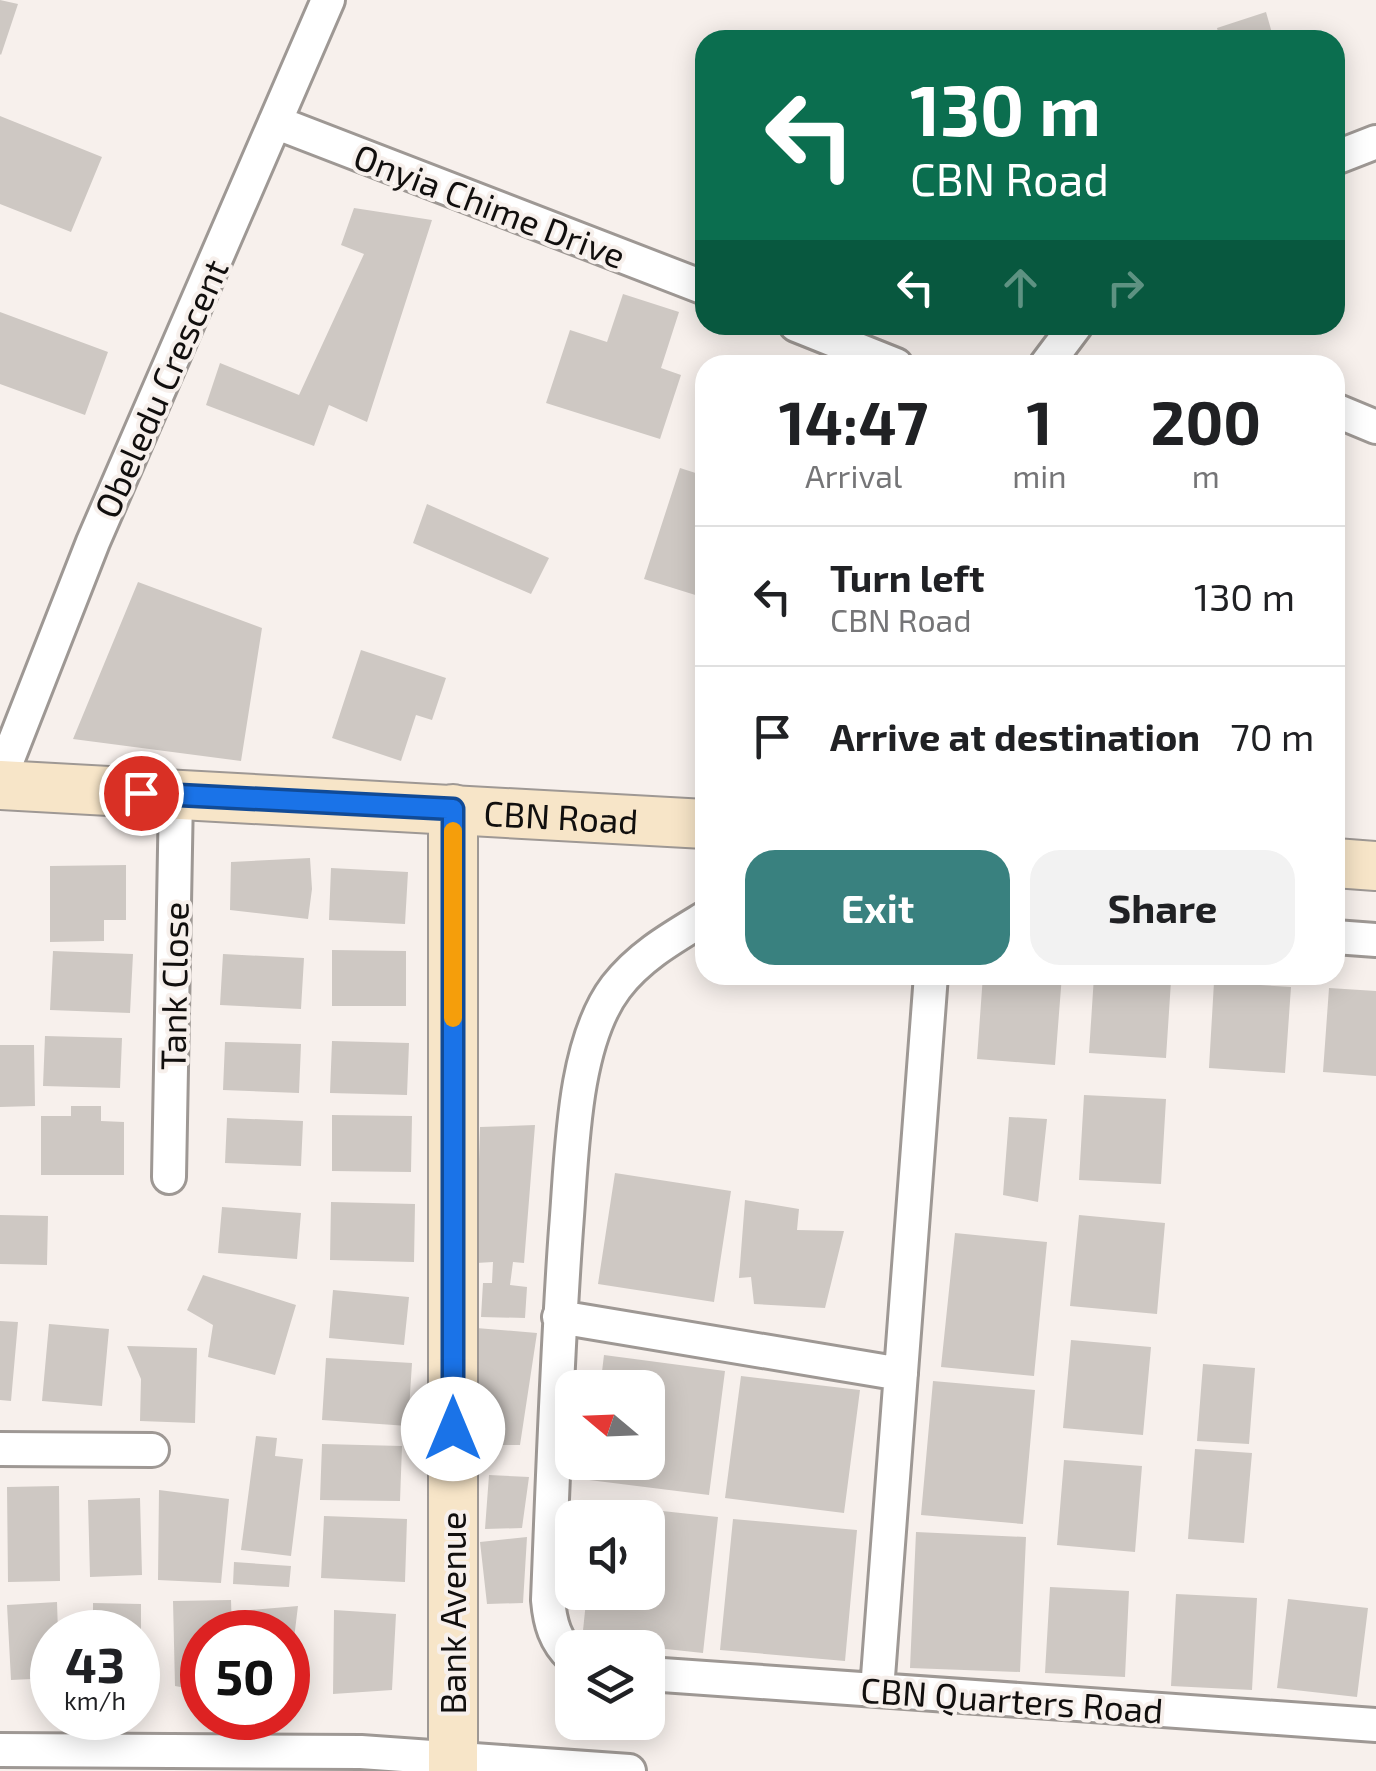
<!DOCTYPE html>
<html lang="en">
<head>
<meta charset="utf-8">
<style>
  body { margin:0; font-family:"Exo 2",sans-serif; background:#f2f2f2; color:#202124; height:100vh; display:flex; flex-direction:column; font-size:38px; white-space:nowrap }
  * { box-sizing:border-box; margin:0 }
  p { font-size:32px; color:#757577 }
  .icon { flex:none; width:55px; height:55px; fill:none; stroke:currentColor; stroke-width:2; stroke-linecap:round; stroke-linejoin:round }
  .map { position:relative; flex:1; overflow:hidden }
  .drawer { position:absolute; left:695px; top:355px; width:650px; height:630px; display:flex; flex-direction:column; background:#fff; border-radius:30px; box-shadow:0 5px 25px #0003 }
  .drawer>* { flex:none }
  .hud { position:absolute; left:695px; top:30px; width:650px; height:305px; border-radius:30px; box-shadow:0 5px 25px #0003; background:#0b6e4f; color:#fff; overflow:hidden }
  .needle { width:65px; rotate:289deg }
  .tools { position:absolute; left:555px; top:1370px; display:grid; gap:20px }
  .tools a { display:grid; place-items:center; width:110px; height:110px; border-radius:20px; background:#fff; box-shadow:0 5px 25px #0003; font-size:50px }
  .speed { position:absolute; left:30px; top:1610px; display:flex; gap:20px; font-size:50px; font-weight:700; text-align:center }
  .speed>* { display:grid; place-content:center; width:130px; height:130px; border-radius:50%; background:#fff; box-shadow:0 5px 25px #0003; line-height:1 }
  .speed small { font-size:25px; font-weight:400 }
  .speed .limit { border:15px solid #d22; background:#fff; color:#111 }
  .pin { position:absolute; display:grid; place-items:center; width:85px; height:85px; color:#fff; margin:-42px; border:5px solid #fff; border-radius:50%; box-shadow:0 2px 10px #0007 }
  .me { position:absolute; width:110px; margin:-55px; rotate:0deg; stroke-linejoin:round; filter:drop-shadow(0 0 8px #0008) }
  .turn { display:flex; align-items:center; gap:35px; height:210px; padding:0 50px; font-size:45px }
  .turn .icon { width:130px; height:130px; stroke-width:2.5 }
  .turn b { display:block; font-size:70px; line-height:85px }
  .lanes { display:flex; align-items:center; height:95px; padding:0 50px; background:#0003; justify-content:center; gap:50px; direction:ltr }
  .lanes .off { opacity:.35 }
  .eta { display:flex; justify-content:space-evenly; align-items:center; height:170px; text-align:center }
  .eta b { font-size:60px; font-weight:700; line-height:70px }
  .cta { display:flex; gap:20px; margin-top:auto; padding:20px 50px }
  .cta a { flex:1; height:115px; border-radius:30px; background:#39817f; color:#fff; font-size:40px; font-weight:700; line-height:115px; text-align:center }
  .cta a+a { background:#f2f2f2; color:#202124 }
  ul { padding:0; list-style:none }
  li { display:flex; align-items:center; gap:30px; height:140px; padding:0 50px; border-top:2px solid #e0e0e0 }
  li div { flex:1 }
  li b { display:block; font-size:38px }
  li em { font-style:normal }
  .map>svg:first-child { display:block }
</style>
</head>
<body>
<div class="map">
<svg width="1376" height="1771" viewBox="0 0 1376 1771">
  <rect width="100%" height="100%" fill="#f7f0ec"/>
  <path fill="#cec8c3" d="M0,0L18,4L1,55L0,54Z
    M1266,12L1274,40H1220L1217,28Z
    M0,116L102,157L71,232L0,204Z
    M354,208L432,220L367,422L329,405L314,446L206,405L220,363L299,395L364,254L341,245Z
    M623,294L679,312L661,368L681,375L660,439L546,403L570,330L607,342Z
    M0,312L108,352L85,415L0,384Z
    M680,468L705,476V598L644,579Z
    M427,504L549,558L531,594L413,543Z
    M138,582L262,628L241,761L73,739Z
    M361,650L446,678L432,720L416,715L401,761L332,738Z
    M310,858L312,889L308,919L230,910L231,862Z
    M126,865V920H104V941L50,942V866Z
    M331,868L408,872L405,924L329,920Z
    M332,950L406,951V1006H332Z
    M53,951L133,954L130,1013L50,1010Z
    M223,954L304,958L301,1009L220,1005Z
    M983,975H1062L1055,1065L977,1059Z
    M1094,976L1171,981L1166,1058L1089,1053Z
    M1214,982L1291,987L1285,1073L1209,1068Z
    M1329,988L1376,991V1076L1323,1072Z
    M45,1036L122,1038L120,1088L43,1086Z
    M332,1041L409,1043L407,1095L330,1093Z
    M225,1042L301,1044L299,1093L223,1090Z
    M0,1045H34L35,1106L0,1107Z
    M1084,1095L1166,1099L1161,1184L1079,1180Z
    M71,1106H101V1121L124,1122V1175H41V1116H71Z
    M332,1115L412,1116L411,1172L332,1171Z
    M1009,1117L1047,1119L1038,1202L1003,1195Z
    M227,1118L303,1121L301,1166L225,1163Z
    M535,1125L524,1263L513,1262L510,1285L527,1287L525,1318L481,1317L483,1283H492L493,1262L476,1263L480,1127Z
    M615,1173L731,1191L714,1302L598,1284Z
    M745,1200L799,1209L797,1230L844,1231L825,1308L754,1304L751,1277L739,1278Z
    M331,1202L415,1204L414,1262L330,1260Z
    M222,1207L301,1213L297,1259L218,1253Z
    M0,1215L48,1216L47,1265L0,1264Z
    M1079,1215L1165,1223L1157,1314L1070,1306Z
    M955,1233L1047,1242L1034,1376L941,1367Z
    M203,1275L296,1305L275,1375L208,1357L213,1325L187,1310Z
    M333,1290L409,1297L404,1345L329,1338Z
    M0,1321L18,1322L11,1401L0,1400Z
    M49,1324L109,1329L102,1406L42,1401Z
    M476,1328L537,1333L520,1445H477Z
    M1071,1340L1151,1347L1143,1435L1063,1428Z
    M127,1346L197,1348L195,1423L140,1421L141,1379Z
    M604,1355L725,1371L709,1495L589,1480L591,1462H648V1388H600Z
    M326,1358L412,1363L408,1426L322,1420Z
    M1203,1364L1255,1368L1249,1444L1197,1441Z
    M741,1376L860,1390L844,1513L725,1498Z
    M933,1381L1035,1390L1023,1524L921,1515Z
    M256,1436L277,1438L275,1456L303,1459L291,1556L241,1550Z
    M322,1444L402,1446L400,1501L320,1500Z
    M1195,1449L1252,1453L1244,1543L1188,1539Z
    M1064,1460L1142,1466L1135,1552L1057,1545Z
    M489,1475L529,1477L522,1528L485,1529Z
    M59,1486L60,1581L8,1582L7,1487Z
    M159,1490L229,1499L221,1583L158,1580Z
    M140,1498L142,1575L90,1577L88,1500Z
    M597,1504L718,1517L703,1653L582,1640L587,1592H648V1518H595Z
    M324,1516L407,1519L405,1582L321,1578Z
    M733,1519L857,1530L845,1661L720,1650Z
    M916,1532L1026,1537L1020,1672L910,1668Z
    M527,1537L523,1603L487,1604L480,1542Z
    M234,1562L291,1566L289,1587L233,1584Z
    M1050,1587L1129,1591L1125,1677L1045,1673Z
    M1176,1594L1257,1598L1252,1690L1171,1686Z
    M1288,1599L1368,1608L1357,1697L1277,1688Z
    M231,1600L232,1632H202V1691L175,1686L173,1601Z
    M57,1602L58,1632H52V1678L11,1680L7,1605Z
    M93,1603L141,1604V1641H138V1632H93Z
    M298,1606L290,1671H288V1632H241L239,1611Z
    M334,1610L396,1614L392,1690L333,1694Z"/>
  <g fill="none" stroke-linecap="round" stroke-linejoin="round">
    <defs>
      <path id="street" d="M275,122L705,288
        M1335,158L1376,142
        M796,325L896,365
        M1046,365L1076,325
        M1335,410L1376,427
        M0,779L93,542L328,0
        M1335,937L1376,940
        M169,1177L176,795
        M559,1317L901,1374
        M0,1449L152,1450
        M572,1657C555,1641 550,1623 548,1600C553,1477 557,1353 566,1229C572,1158 572,1045 616,987C640,956 672,938 705,918
        M648,1674L1376,1725
        M877,1690L931,975
        M0,1750L361,1752L629,1771"/>
      <g id="secondary">
        <path id="s1" d="M0,785L705,824"/>
        <path d="M1335,863L1376,866"/>
        <path d="M453,1771V809"/>
      </g>
    </defs>
    <use href="#street" stroke="#9e9894" stroke-width="38"/>
    <use href="#secondary" stroke="#9e9894" stroke-width="52"/>
    <use href="#street" stroke="#fff" stroke-width="32"/>
    <use href="#secondary" stroke="#f7e5c8" stroke-width="48"/>
  </g>
  <g fill="none" stroke-linecap="round" stroke-linejoin="round">
    <defs>
      <path id="route" d="M141,793L453,809V1429"/>
    </defs>
    <use href="#route" stroke="#114b97" stroke-width="25"/>
    <use href="#route" stroke="#1a73e8" stroke-width="18"/>
    <path stroke="#f59e0b" stroke-width="18" d="M453,1018V831"/>
  </g>
  <g text-anchor="middle" dominant-baseline="central" stroke-width="8" stroke-linejoin="round" paint-order="stroke">
    <g font-size="35" fill="#110f0e" stroke="#f7f0ec">
      <text transform="translate(490 205) rotate(21)">Onyia Chime Drive</text>
      <text transform="translate(160 388) rotate(-66)">Obeledu Crescent</text>
      <text stroke="none"><textPath href="#s1" startOffset="562">CBN Road</textPath></text>
      <text transform="translate(173 986) rotate(-89)">Tank Close</text>
      <text transform="translate(452 1613) rotate(-90)">Bank Avenue</text>
      <text transform="translate(1012 1699) rotate(4)">CBN Quarters Road</text>
    </g>
  </g>
</svg>
<div class="tools">
<a><svg class="needle" viewBox="-14 -14 28 28"><path d="M0-13l5 13h-10z" fill="#e53935"/><path d="M0 13l5-13h-10z" fill="#757577"/></svg></a>
<a><svg class="icon" aria-label="sound" viewBox="0 0 24 24"><path d="M4 9h4l5-4v14l-5-4H4zM17 9q2 3 0 6"/></svg></a>
<a><svg class="icon" aria-label="layers" viewBox="0 0 24 24"><path d="M12 4l9 5-9 5-9-5zM3 14l9 5 9-5"/></svg></a>
</div>
<div class="speed"><div>43<small>km/h</small></div><div class="limit">50</div></div>
<div class="pin" style="left:141px;top:793px;background:#d93025"><svg class="icon" aria-label="arrive" viewBox="0 0 24 24"><path d="M6 21V4h12l-3 4 3 4H6"/></svg></div>
<svg class="me" style="left:453px;top:1429px" viewBox="-20 -20 40 40"><circle r="19" fill="#fff"/><path d="M0-13L10 11 0 6-10 11z" fill="#1a73e8"/></svg>
<div class="hud">
<div class="turn"><svg class="icon" aria-label="left" viewBox="0 0 24 24"><path d="M17 20v-9H6M10 6l-5 5 5 5"/></svg><div><b>130 m</b>CBN Road</div></div>
<div class="lanes"><svg class="icon" aria-label="left" viewBox="0 0 24 24"><path d="M17 20v-9H6M10 6l-5 5 5 5"/></svg><svg class="icon off" aria-label="ahead" viewBox="0 0 24 24"><path d="M12 20V5M6 11l6-6 6 6"/></svg><svg class="icon off" aria-label="right" viewBox="0 0 24 24"><path d="M7 20v-9h11M14 6l5 5-5 5"/></svg></div>
</div>
<section class="drawer">
<div class="eta">
<div><b>14:47</b><p>Arrival</p></div>
<div><b>1</b><p>min</p></div>
<div><b>200</b><p>m</p></div>
</div>
<ul>
<li><svg class="icon" aria-label="left" viewBox="0 0 24 24"><path d="M17 20v-9H6M10 6l-5 5 5 5"/></svg><div><b>Turn left</b><p>CBN Road</p></div><em>130 m</em></li>
<li><svg class="icon" aria-label="arrive" viewBox="0 0 24 24"><path d="M6 21V4h12l-3 4 3 4H6"/></svg><div><b>Arrive at destination</b></div><em>70 m</em></li>
</ul>
<div class="cta"><a>Exit</a><a>Share</a></div>
</section>
</div>
</body>
</html>
